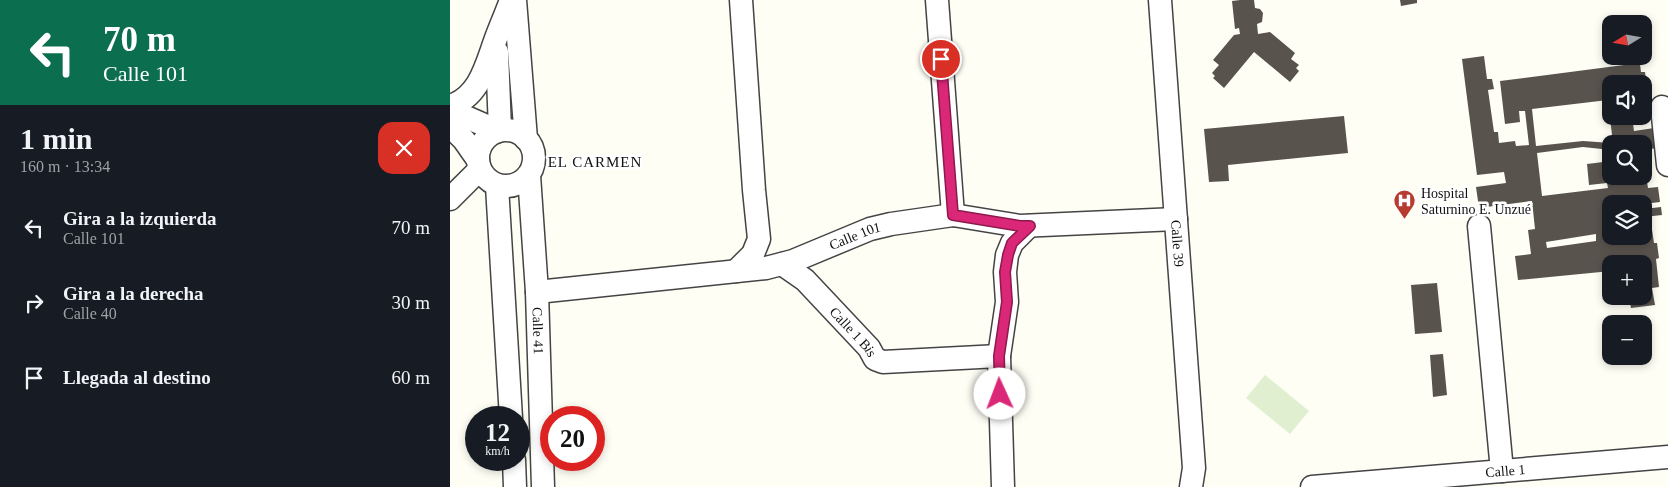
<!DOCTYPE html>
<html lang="es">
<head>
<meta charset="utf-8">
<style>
  body { margin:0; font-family:Georgia,serif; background:#20242c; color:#f1f3f6; height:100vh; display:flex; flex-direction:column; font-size:19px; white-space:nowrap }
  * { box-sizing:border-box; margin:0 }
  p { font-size:16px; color:#9ea1a6 }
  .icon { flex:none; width:28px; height:28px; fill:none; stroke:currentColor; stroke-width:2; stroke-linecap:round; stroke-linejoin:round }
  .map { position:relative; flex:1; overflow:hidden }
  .details { display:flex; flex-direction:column; background:#171b24; width:450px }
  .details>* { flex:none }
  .banner { background:#0b6e4f; color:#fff; overflow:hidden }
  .needle { width:32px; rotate:259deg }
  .controls { position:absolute; left:1152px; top:15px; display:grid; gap:10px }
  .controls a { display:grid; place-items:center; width:50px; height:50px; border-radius:10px; background:#171b24; box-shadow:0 2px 8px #0003; font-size:25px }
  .speed { position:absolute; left:15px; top:406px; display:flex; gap:10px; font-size:25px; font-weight:700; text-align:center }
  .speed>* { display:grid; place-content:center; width:65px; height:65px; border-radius:50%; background:#171b24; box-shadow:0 2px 8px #0003; line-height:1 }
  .speed small { font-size:12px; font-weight:400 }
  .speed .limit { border:8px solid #d22; background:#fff; color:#111 }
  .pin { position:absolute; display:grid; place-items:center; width:42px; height:42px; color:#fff; margin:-21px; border:2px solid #fff; border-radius:50%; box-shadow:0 1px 5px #0007 }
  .me { position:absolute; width:55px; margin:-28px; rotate:358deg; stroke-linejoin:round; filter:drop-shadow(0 0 4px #0008) }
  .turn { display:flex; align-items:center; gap:18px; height:105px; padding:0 20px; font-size:22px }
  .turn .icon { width:65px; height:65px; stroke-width:2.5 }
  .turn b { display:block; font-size:35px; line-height:42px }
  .round { display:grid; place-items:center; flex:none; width:52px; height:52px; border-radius:15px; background:#20242c }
  .overview { display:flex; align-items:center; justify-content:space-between; height:85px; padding:0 20px }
  h1 { font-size:30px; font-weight:700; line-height:38px }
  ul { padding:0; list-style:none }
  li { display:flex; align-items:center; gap:15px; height:75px; padding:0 20px }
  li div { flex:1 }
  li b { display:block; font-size:19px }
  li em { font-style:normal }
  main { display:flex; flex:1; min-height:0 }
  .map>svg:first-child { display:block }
</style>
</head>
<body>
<main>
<section class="details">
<div class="banner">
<div class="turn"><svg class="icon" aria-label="left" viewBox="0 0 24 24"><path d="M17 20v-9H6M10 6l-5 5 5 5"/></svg><div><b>70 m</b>Calle 101</div></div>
</div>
<div class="overview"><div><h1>1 min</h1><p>160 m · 13:34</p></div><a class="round" style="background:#d93025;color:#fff"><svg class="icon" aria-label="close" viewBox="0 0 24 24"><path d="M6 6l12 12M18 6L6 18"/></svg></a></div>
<ul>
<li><svg class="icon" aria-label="left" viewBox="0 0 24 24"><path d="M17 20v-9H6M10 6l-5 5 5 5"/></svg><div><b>Gira a la izquierda</b><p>Calle 101</p></div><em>70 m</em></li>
<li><svg class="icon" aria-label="right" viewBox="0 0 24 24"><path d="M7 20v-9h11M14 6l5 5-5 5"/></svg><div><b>Gira a la derecha</b><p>Calle 40</p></div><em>30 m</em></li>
<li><svg class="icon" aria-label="arrive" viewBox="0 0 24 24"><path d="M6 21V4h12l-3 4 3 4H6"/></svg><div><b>Llegada al destino</b></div><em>60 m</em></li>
</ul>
</section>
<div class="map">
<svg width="1218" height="487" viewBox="0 0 1218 487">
  <rect width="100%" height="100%" fill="#fefef5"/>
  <path fill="#e1efd1" d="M815,375L859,411L840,434L796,398Z"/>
  <path fill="#59534e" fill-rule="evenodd" d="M790,0H804L805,8L810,9L813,13L812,22L807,24L808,34L820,32L845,53L841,59L849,65L846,68L849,71L840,82L804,52L774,88L763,78L765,76L762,73L769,65L763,60L784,35L790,34L789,28L785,29L782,1Z
    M950,0H967V3L951,6Z
    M1034,56L1037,79H1042L1044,89L1038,90L1044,132H1048L1049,143L1065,141L1066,146L1079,145L1075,111H1069L1070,122L1055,124L1050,81L1174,65L1172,56H1189L1191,72H1195L1197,87H1194V84H1161V116H1182L1184,131L1204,128L1207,148L1194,150V144H1163L1158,100L1082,109L1086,146L1133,141L1161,143V150L1133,147L1087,153L1092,196L1158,188L1157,183L1139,185L1137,164L1161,161V176H1194L1195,169L1198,188L1208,187L1210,202L1193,204H1161V236H1194V224L1201,223L1204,243H1207L1209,258L1206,259L1209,287L1202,288L1205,305L1181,308L1179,298L1171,299V296H1194V264H1161V271L1068,280L1065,256L1081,254L1078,230L1085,229L1082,201L1029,208L1026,187L1056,183L1054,172L1027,175L1012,59ZM1146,234V241L1097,248L1096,242Z
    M894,116L898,153L778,165L779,181L759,182L754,129Z
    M1211,207L1212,215L1194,217V209Z
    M987,283L992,332L965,334L961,285Z
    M993,354L997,395L983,397L980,355Z"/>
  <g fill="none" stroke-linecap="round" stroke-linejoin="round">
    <defs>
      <g id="minor">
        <path d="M65,0L76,139"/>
        <path d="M487,0L503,215"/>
        <path id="s1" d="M710,0L744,468L741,487"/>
        <path d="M47,52L50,130"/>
        <path d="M0,106C29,97 36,66 45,41C50,27 56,14 61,0"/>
        <path d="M1212,107L1218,165"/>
        <path d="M0,110L48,131"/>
        <path d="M0,126L14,140L28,160"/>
        <circle cx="56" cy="158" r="28"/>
        <path id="s2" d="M79,175L87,292L93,487"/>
        <path d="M47,186L61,418"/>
        <path d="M0,199L30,169"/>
        <path d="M1029,226L1052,471"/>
        <path id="s3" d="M332,264L355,280L419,348L425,359L433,362L549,356"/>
        <path d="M286,271L303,254L309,239L304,190L291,0"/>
        <path id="s4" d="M87,292L316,268L343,261L420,229L441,224L503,215L570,226L726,219"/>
        <path d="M64,460L65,487"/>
        <path d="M553,487L549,356L557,302L555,272L557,255L562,243L579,226"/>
        <path id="s5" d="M862,487L1218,457"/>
      </g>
    </defs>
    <use href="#minor" stroke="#444" stroke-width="25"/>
    <use href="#minor" stroke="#fff" stroke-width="22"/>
  </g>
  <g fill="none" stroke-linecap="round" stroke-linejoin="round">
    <defs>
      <path id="route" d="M491,59L503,215L570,226H580L562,243L558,255L555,272L557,302L549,356L550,394"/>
    </defs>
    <use href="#route" stroke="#8e194d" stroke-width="12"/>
    <use href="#route" stroke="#db2777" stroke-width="9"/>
  </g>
  <defs>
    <symbol id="hospital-pin" viewBox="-11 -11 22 30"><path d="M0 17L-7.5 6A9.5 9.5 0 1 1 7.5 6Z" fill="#b83b31" stroke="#fff"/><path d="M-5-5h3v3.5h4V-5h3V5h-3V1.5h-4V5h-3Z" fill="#fff"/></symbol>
  </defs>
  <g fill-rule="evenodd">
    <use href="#hospital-pin" x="942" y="188" width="25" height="34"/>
  </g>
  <g text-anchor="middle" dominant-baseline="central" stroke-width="5" stroke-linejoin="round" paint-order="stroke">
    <g font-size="14" fill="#111" stroke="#fff" text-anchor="start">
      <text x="971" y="193">Hospital<tspan x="971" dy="16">Saturnino E. Unzué</tspan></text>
    </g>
    <g font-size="14" fill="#111" stroke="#fff">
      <text stroke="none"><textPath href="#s4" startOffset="325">Calle 101</textPath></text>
      <text stroke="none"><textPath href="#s1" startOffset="244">Calle 39</textPath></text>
      <text stroke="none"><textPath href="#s2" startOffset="156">Calle 41</textPath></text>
      <text stroke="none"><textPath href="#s3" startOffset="99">Calle 1 Bis</textPath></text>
      <text stroke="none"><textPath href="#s5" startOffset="194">Calle 1</textPath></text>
    </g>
    <g font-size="15" letter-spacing="1" fill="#111" stroke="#fff">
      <text x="145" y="162">EL CARMEN</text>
    </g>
  </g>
</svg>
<div class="controls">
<a><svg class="needle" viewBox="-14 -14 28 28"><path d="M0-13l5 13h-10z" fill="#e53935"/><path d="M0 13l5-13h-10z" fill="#9ea1a6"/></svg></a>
<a><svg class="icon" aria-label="sound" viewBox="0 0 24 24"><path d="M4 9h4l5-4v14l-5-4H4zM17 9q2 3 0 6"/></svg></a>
<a><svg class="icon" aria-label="search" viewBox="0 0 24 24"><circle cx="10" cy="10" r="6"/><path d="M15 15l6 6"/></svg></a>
<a><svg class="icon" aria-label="layers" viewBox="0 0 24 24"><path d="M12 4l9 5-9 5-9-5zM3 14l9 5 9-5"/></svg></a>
<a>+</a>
<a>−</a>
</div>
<div class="speed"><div>12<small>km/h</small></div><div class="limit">20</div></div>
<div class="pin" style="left:491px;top:59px;background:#d93025"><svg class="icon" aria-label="arrive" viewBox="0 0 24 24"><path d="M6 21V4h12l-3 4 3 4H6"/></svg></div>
<svg class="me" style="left:550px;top:394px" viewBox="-20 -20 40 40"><circle r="19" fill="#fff"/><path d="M0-13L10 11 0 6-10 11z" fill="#db2777"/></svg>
</div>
</main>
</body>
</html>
